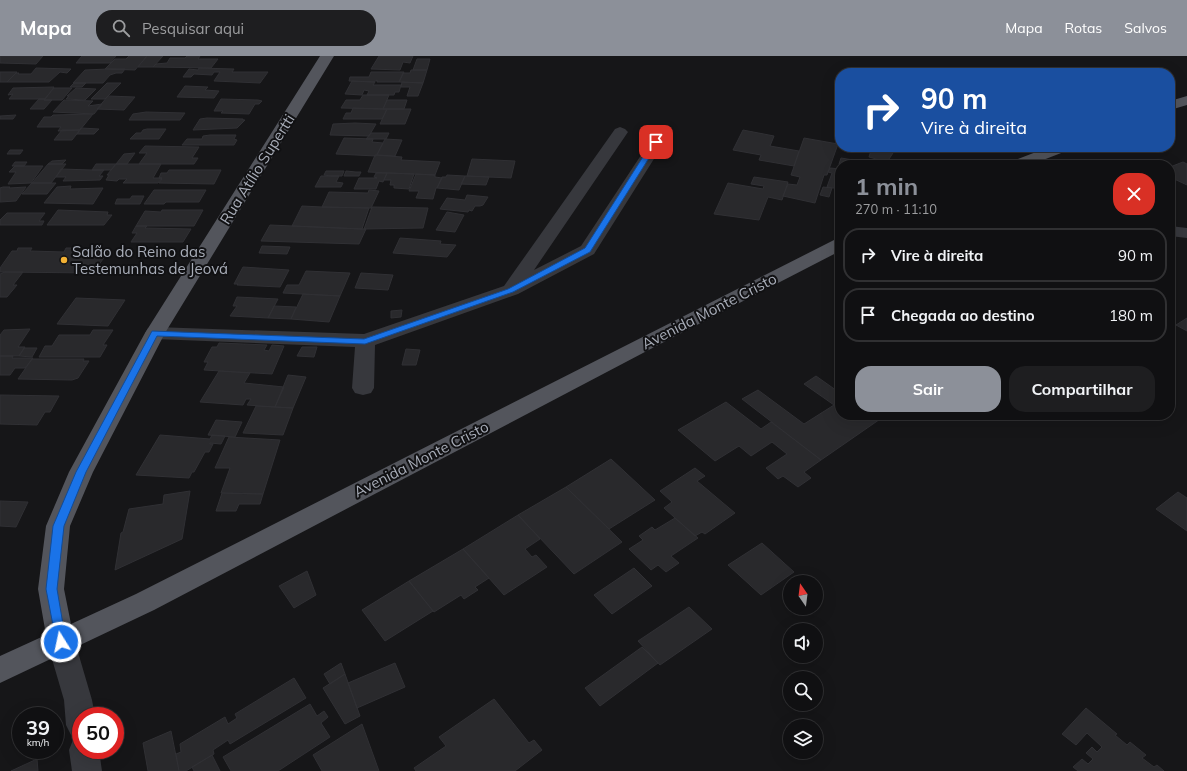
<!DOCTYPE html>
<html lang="pt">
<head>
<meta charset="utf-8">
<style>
  body { margin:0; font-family:Mulish,sans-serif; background:#1e1e20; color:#f1f3f6; height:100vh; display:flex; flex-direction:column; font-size:15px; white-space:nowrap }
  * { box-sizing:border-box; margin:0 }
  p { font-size:13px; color:#9c9d9f }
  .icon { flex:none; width:22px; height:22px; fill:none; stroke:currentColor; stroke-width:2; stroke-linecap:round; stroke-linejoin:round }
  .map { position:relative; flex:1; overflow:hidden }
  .panel { position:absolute; left:835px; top:104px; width:340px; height:260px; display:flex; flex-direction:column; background:#101012; border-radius:16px; box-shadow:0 4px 16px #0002,0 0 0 1px #303032 }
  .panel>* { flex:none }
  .top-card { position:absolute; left:835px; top:12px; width:340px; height:84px; border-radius:16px; box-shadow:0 4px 16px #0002,0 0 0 1px #303032; background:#1a4fa0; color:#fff; overflow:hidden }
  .needle { width:26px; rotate:346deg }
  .tools { position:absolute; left:783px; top:519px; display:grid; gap:8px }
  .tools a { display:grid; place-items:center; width:40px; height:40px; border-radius:50%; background:#101012; box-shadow:0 4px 16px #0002,0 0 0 1px #303032; font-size:20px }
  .speed { position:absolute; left:12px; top:651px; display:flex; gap:8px; font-size:20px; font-weight:700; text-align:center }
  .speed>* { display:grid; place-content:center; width:52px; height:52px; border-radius:50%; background:#101012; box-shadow:0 4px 16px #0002,0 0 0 1px #303032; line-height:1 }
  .speed small { font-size:10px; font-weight:400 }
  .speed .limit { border:6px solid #d22; background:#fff; color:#111 }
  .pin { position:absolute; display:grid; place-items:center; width:34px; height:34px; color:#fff; margin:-17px; border-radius:8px; box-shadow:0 2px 6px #0006 }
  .me { position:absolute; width:44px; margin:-22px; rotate:350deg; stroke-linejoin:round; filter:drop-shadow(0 0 3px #0008) }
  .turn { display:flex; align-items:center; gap:14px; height:84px; padding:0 20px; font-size:18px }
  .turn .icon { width:52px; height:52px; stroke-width:2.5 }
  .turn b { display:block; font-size:28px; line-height:34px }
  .round { display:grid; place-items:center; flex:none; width:42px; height:42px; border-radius:16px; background:#1e1e20 }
  .head { display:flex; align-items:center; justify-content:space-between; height:68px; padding:0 20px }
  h1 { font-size:24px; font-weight:700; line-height:30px; color:#8c9099 }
  .action { display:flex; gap:8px; margin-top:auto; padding:8px 20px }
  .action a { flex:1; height:46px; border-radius:16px; background:#8c9099; color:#fff; font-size:16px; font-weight:700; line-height:46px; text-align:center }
  .action a+a { background:#1e1e20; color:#f1f3f6 }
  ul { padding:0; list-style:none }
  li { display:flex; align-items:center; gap:12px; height:54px; margin:0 8px 6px; padding:0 12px; border:2px solid #303032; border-radius:16px }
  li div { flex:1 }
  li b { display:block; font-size:15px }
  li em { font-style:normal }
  header { display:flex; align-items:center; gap:24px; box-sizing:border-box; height:56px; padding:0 20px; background:#8c9099; color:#fff }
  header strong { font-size:19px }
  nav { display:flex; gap:22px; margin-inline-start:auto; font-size:14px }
  .search { width:280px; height:36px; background:#1e1e20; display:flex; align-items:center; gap:10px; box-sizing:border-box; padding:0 14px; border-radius:16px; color:#9c9d9f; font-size:15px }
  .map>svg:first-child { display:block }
</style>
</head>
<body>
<header>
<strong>Mapa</strong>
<div class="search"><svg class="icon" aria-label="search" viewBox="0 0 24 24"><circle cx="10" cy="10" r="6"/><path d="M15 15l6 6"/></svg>Pesquisar aqui</div>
<nav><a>Mapa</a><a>Rotas</a><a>Salvos</a></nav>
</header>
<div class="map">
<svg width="1187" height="715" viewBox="0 0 1187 715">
  <rect width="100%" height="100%" fill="#161618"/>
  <path fill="#29292c" stroke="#303034" d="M0,0H43L36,8L0,7Z
    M82,0H116L110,7H76Z
    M129,0H147L135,14L105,13L115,3H126Z
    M147,0H163L153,11H138Z
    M187,0H200L198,3H218L211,12L153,11L156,8L167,7L170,2H185Z
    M379,0H413L410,7L403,6L400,14L371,13Z
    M417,3H430L427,14H413Z
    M36,12L71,13L67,17L60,16L49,26H7L16,17H19L18,18H31Z
    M199,12L234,13L232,16H268L260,27L214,25L220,16H214L212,19L194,18L191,21H183L189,13L198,14Z
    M108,13H125L122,17H116L110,19L103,27H73L85,14Z
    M411,14H427L423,27L399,26L403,17H410Z
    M0,16H17L7,26H0Z
    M371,16H404L399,26H377V24L374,26L349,25L350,21H369Z
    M352,25L375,26L373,29H401L399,36H395L394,39H367L369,35L364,34L362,39L345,38Z
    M402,26L423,27L418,40H407L410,31H401Z
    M74,27H86L82,31H70Z
    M107,27H121L105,43H91Z
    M185,30L208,31L205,34L219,35L214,42L177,41Z
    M54,31L45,43H9L13,38L8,39L13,32Z
    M54,32H72L62,44H44Z
    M76,32L96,33L85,44L66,43L69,40H67Z
    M363,39H389L383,53L341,52L346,44H360Z
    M108,40L135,41L124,54L97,53Z
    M39,43H45L44,44H52L44,53H30Z
    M221,43L258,44L262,45L259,48H255L249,58L221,57L223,55H214Z
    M64,44L93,45L88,50L102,48L94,58L53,56Z
    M387,44H407L404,53H383Z
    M353,52L383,53H387L382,63H343L346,57H351Z
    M387,53H411L405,68H380Z
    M146,56L185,57L180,64H129L133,58Z
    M93,58L80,74L58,75L61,71H37L44,61H51L53,59Z
    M16,59L13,63H0V60Z
    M207,62L243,63V64H245L237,72L193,74L200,63Z
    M355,67L376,68L369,80L330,79L333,68Z
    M81,72L99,73L94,78H77Z
    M147,73H166L159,83H130L136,77H141L143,74Z
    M62,74H80L72,84H54Z
    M743,74L774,80L770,90L799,95L794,110L759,104L761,99L733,94Z
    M371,77H389L386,83H366Z
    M210,79H236L234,83L237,84L234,89H182L187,83H202L203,80Z
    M344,82L373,83L372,86L383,87L376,100L336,98Z
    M804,82L838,88L828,116L827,119H824L815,147L783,140L788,128L797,129L800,121L791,119Z
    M385,83L402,84L395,100L377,99Z
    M145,90L199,91L192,102H198L194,108H139L147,97H139Z
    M872,91H897L887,106L869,101Z
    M10,94H23L20,98H7Z
    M135,97L127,108H116L124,98Z
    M375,99L402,101L401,104L440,106L435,119L368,116Z
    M841,102L853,104L861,106L860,109L839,108Z
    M472,103L515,105L511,122L467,120Z
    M66,104L62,108H48L52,105Z
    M15,106H27L24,110H12Z
    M1183,106L1187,108V129L1170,121V111Z
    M48,108H66L51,127H32Z
    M96,108H116L111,114H92Z
    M116,108H161L153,122H162L158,127H123L127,123H119L117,125L106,124L109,119H107Z
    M15,110H43L31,127L8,128L16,116H9Z
    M830,112L840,113V133L827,131L832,117L828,116Z
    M61,113L92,114H104L99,120H103L100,124L63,125L66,121H56Z
    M169,114H221L214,128L159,127L162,123H161L162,122H159L161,117H167Z
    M326,115H344L342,120H331L324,119Z
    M346,115L356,116H361L359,120H344Z
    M376,117H387L383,126L379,125L376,133H354L359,122H377L374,121Z
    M387,117L414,118L409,133L394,132V129H390L391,124H384Z
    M416,118L435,119V121L442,122L437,132H436L433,143L416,142L419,135H409Z
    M447,119L465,120L459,134L437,132L442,121H446Z
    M321,120H339L336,126L343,127L341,131H315Z
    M465,120H467L489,121L486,129L461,128Z
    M754,121L788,126L782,144L768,141L759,164L714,158L728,127L763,133L764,130L751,128Z
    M32,127H56L47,138H22Z
    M71,130L70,133L103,132L93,148L44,147L57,131Z
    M3,131H10L9,132L26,131L16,145L0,146V132Z
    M823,131L832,132L829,141L820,139Z
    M154,134H206L199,146H166L164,148H144Z
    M369,134L379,135L371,152L322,151L329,136L368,137Z
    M467,139L488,141L483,149L480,150H475L472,155L469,154L468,156L440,153L447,142L465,144Z
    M132,140H144L140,148H115L117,143H130Z
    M302,150L322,151L369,152L362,173L292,170Z
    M372,151H373L428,152L423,172L364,173Z
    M58,154L108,156L107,159H112L104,169H47Z
    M162,154H203L194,170H136L145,155L161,156Z
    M447,156L464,159L455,176L436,174Z
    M7,157H45L39,165H44L42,169H0V164Z
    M270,169L362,173H366L359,188L261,185Z
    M136,170H147L145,172L191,173L183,186H131L137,177H132Z
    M400,182L441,185L440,188L456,189L447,201L393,197Z
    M262,190L290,191L287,198L259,197Z
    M18,192H32L30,195L64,196L66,192H81L79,195L108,196L93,217L0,216V212L12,195H17Z
    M243,211L289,214L280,231L237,229L238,228H234Z
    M306,215L350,217L340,240L283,237L287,229H299Z
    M5,216H23L13,229H17L7,241H0V218Z
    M361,217L393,219L388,234L355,232Z
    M303,238L340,240L329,266L291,263Z
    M237,241L278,243L268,262L230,260L237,250H233Z
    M76,242L125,244L108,270L57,268Z
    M274,250L296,251L291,263L268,262Z
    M402,254L401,261L391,262V255Z
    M1187,262V275L1176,269Z
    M30,273L18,291H25L19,300H0V279L4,274Z
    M93,274H113L103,289H107L100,301H39L45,290H52L59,279H90Z
    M219,287L267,289L264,294L269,295L272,289L284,290L272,318L204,314L208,306H204L212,291H217Z
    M302,291H317L314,301L297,300Z
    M24,292H37L32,301L19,300Z
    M406,293L420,294L416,309H402Z
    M0,300H13L12,302H33L25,312H15L10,319H0Z
    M32,303H84L83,305H89L78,322L72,324L18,323Z
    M219,315L250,317L244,327L284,331L275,351L247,349L251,343H246L243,349L200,346Z
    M288,319L306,321L293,352L275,351Z
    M816,320L840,337V359H886L821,404L742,343L758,334L804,368L834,349L804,328Z
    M0,339L59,340L50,356H45L37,369L0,368Z
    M726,346L761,373L771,366L821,404L804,416L811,422L798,431L783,420L778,423L766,412L787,398L772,386L751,400L739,390L715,405L678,374Z
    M256,350L293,352L283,379L243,377Z
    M216,364L242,366L235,381L208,379Z
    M160,379L210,383L212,379L225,380L221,388L210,387V388H213L209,396H205L194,416H192L189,422L136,419Z
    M229,381L280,384L263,438L221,437L230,412H215Z
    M611,403L655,444L609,473L566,431Z
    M695,412L705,420L697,425L735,457L705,478L702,476L695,480L664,452L672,446L660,435Z
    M566,431L622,486L574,518L518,459Z
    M190,435L182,483L115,514L121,477L123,476L129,453L163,448L164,439Z
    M1178,436L1187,442V475L1156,453Z
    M222,437L263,438L260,448H239L236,455H216Z
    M0,445L28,446L16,471L0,470Z
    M518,459L540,483L525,493L532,501L536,499L547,511L504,539L463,493Z
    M675,462L698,482L671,500L679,507L666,516L658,509L651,514L629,493L643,484L639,480L652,471L655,474Z
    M762,487L794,516L761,539L728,509Z
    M463,493L489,522L475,531L478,534L464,543L461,539L434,556L409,525Z
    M634,512L652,530L612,558L594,539Z
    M307,515L316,539L294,552L279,530Z
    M409,525L433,555L385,585L362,554Z
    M689,551L712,573L660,609L638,585Z
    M642,591L658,607L600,650L585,632Z
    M341,607L345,618L330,628L324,618Z
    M395,607L405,631L357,652L348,627Z
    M345,618L360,660L345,668L323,632Z
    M294,622L306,642L230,688L228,684L213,694L214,698L186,715H179L176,698L181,696L180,688L225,661L228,668L237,662L235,658Z
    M494,643L529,687L534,684L542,694L515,715H416L414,712L446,690L439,681Z
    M310,648L317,660L324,655L328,661L321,667L330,681L278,715H231L223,701Z
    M1086,652L1117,678L1115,679L1127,689L1130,686L1146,699L1142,702L1154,711L1157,709L1164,715H1078L1073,711L1082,703L1088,708L1093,703L1086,697L1092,691L1097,696L1102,691L1087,677L1076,689L1062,678Z
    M362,668L379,715H322L313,699Z
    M171,675L179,715H148L143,687Z
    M212,699L220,715H194L192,711Z
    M37,703L38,715H11Z"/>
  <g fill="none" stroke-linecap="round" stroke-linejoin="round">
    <path fill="#37383d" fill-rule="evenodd" d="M620,71L625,73L628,76L534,214L581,190L651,84L656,82L661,84L664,87L594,198L518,238L375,289L374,332L371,337L363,339L355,337L352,332L355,291L155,283L148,282L145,277L148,272L155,271L364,278L504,230L615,73Z
      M1170,170L1187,172V182L1170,180Z
      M61,574L71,577L75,586L92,644L95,660H81V694H99L102,715H72L69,694L73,684L78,682L71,679L66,669L64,644L47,586L51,577Z"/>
    <path fill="#53555c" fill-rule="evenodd" d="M320,0H334L165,277L93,416L70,470L64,533L71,568L136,538L834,184L840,183V195L662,287L154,554L0,627V600L46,579L38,533L46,470L69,416L145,277Z
      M1187,40V49L1170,54V45Z
      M1049,91H1071L1069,94L1030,109H1008L1010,106Z"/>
  </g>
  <path fill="#1a73e8" stroke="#114b97" d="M653,85L659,86L590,196L513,236L365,288L157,280L86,416L64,470L57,533L66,586L65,590L61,591L57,590L46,533L53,470L76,416L152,275L364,283L508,233L585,192Z"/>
  <circle fill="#f2b134" stroke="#111113" stroke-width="1.5" cx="64" cy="204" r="4"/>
  <g text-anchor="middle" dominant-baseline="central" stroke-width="4" stroke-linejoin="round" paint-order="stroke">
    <g font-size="15" fill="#a8adb8" stroke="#111113">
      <text transform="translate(257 113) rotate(-58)">Rua Atílio Supertti</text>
      <text transform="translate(709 255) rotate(-27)">Avenida Monte Cristo</text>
      <text transform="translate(421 403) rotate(-27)">Avenida Monte Cristo</text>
    </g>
    <g font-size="15" fill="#a8adb8" stroke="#111113" text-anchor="start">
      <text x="72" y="195">Salão do Reino das<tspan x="72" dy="17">Testemunhas de Jeová</tspan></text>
    </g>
  </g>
</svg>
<div class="tools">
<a><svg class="needle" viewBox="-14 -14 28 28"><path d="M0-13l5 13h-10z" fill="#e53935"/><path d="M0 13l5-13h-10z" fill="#9c9d9f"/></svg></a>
<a><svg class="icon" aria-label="sound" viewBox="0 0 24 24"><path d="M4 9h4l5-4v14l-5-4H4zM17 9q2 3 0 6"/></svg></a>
<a><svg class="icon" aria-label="search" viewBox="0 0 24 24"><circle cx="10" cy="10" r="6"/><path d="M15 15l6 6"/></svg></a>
<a><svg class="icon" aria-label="layers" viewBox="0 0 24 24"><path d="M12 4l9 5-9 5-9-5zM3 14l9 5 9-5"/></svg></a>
</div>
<div class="speed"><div>39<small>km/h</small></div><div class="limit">50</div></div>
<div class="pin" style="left:656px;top:86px;background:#d93025"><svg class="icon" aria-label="arrive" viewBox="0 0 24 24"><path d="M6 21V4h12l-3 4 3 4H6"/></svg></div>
<svg class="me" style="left:61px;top:586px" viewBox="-20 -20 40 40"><circle r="17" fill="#1a73e8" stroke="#fff" stroke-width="3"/><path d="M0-11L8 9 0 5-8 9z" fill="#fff"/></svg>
<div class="top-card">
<div class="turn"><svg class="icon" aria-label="right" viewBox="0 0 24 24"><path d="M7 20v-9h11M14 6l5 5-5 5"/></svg><div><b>90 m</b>Vire à direita</div></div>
</div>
<section class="panel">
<div class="head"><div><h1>1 min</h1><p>270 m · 11:10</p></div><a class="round" style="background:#d93025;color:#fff"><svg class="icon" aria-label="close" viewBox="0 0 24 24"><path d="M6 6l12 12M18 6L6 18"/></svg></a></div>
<ul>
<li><svg class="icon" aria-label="right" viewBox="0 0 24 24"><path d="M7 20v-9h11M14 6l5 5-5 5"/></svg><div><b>Vire à direita</b></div><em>90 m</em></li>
<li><svg class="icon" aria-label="arrive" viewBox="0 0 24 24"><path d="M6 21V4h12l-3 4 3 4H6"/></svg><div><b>Chegada ao destino</b></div><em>180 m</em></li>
</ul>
<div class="action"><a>Sair</a><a>Compartilhar</a></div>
</section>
</div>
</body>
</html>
